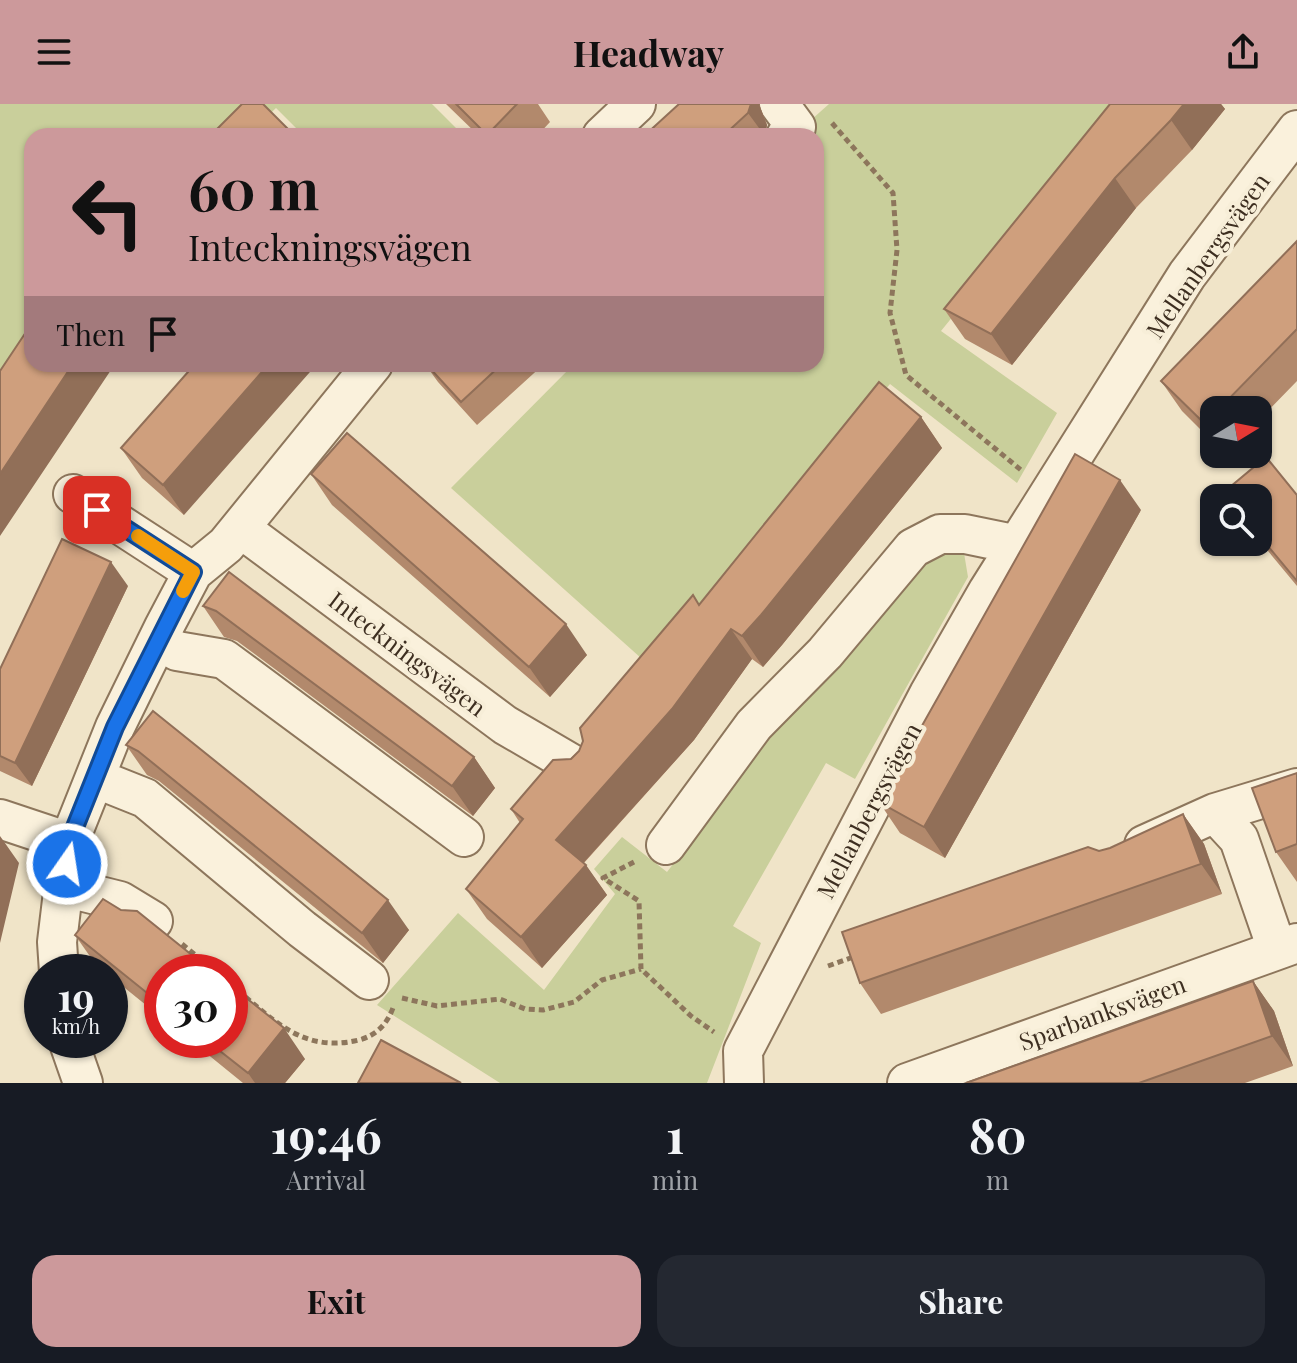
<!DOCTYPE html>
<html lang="en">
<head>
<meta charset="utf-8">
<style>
  body { margin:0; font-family:"Playfair Display",serif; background:#242831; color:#f1f3f6; height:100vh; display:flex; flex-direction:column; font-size:30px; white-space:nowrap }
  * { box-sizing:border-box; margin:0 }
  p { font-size:26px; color:#9ea1a6 }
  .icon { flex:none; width:44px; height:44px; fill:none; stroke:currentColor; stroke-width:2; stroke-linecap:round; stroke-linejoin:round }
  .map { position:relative; height:979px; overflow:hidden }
  .sheet { display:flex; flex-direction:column; background:#171b24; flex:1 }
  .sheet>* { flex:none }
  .hud { position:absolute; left:24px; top:24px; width:800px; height:244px; border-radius:24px; box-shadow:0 2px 6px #0004; background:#cc999b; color:#111; overflow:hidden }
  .needle { width:52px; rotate:80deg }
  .buttons { position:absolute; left:1200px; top:292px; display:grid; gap:16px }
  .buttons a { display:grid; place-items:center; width:72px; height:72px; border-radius:16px; background:#171b24; box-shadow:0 2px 6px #0004; font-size:40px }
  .speed { position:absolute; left:24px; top:850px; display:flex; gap:16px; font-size:40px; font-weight:700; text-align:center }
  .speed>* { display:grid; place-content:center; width:104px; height:104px; border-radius:50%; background:#171b24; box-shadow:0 2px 6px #0004; line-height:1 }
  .speed small { font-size:20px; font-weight:400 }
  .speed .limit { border:12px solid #d22; background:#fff; color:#111 }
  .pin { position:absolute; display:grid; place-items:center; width:68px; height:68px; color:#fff; margin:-34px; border-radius:16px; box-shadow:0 4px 12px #0006 }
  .me { position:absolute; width:88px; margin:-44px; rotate:13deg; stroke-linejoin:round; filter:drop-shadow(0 0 6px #0008) }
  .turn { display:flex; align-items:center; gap:28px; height:168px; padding:0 32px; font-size:36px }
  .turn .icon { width:104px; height:104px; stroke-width:2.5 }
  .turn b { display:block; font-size:56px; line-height:68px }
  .then { display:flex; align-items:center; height:76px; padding:0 32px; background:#0003; gap:16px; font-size:30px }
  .eta { display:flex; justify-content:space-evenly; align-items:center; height:136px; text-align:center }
  .eta b { font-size:48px; font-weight:700; line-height:56px }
  .primary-button { display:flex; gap:16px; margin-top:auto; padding:16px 32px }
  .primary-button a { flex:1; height:92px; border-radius:24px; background:#cc999b; color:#111; font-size:32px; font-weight:700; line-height:92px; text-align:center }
  .primary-button a+a { background:#242831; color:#f1f3f6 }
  header { display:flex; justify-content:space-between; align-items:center; height:104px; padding:0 32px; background:#cc999b; color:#111; font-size:36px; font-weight:700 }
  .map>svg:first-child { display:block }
</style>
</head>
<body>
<header><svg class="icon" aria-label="menu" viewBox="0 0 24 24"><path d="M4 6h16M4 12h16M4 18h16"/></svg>Headway<svg class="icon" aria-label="share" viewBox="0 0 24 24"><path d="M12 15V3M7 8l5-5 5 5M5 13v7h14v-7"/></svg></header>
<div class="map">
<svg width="1297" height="979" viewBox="0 0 1297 979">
  <rect width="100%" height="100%" fill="#f0e4c8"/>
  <path fill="#c9cf9b" d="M0,0H432L464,32H304L276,4L247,32H32V251L0,296Z
    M829,0H1125L941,227L1057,309L1017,379L890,280L651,563L451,384L574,260H816V32H793Z
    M963,443L968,473L855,675L826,659L733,822L761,839L707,979H500L377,901L458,809L544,886L615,790L594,765L622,733L667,768L911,450Z"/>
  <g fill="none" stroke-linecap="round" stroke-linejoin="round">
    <defs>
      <path id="minor" d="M779,0L796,23L786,32
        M602,32L636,0
        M73,390L193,468
        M240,424L505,621L582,666
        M158,536L177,547L224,555L464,733
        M95,674L145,694L302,825L369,876
        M1215,709L1239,735L1277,845
        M0,715L69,738
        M666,741L754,621L825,549L913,444L940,430H965L1018,441
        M1144,741L1215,709L1297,684
        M64,783L120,797L153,817
        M59,868L57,838L69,738L115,623L164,523L193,468L226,441L373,260
        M68,936L83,979
        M744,979L743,947L929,590L988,487L1187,171L1297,26
        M907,979L1297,839"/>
    </defs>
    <use href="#minor" stroke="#8d765c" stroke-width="42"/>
    <path stroke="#8d765c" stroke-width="5" stroke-dasharray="6 4" stroke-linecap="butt" d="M832,19L893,89L897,146L890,209L906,271L1021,366
      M634,758L603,774L639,797L641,865L691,912L714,928
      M182,840L216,868
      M828,862L856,852
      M230,880C272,914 301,950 359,936C377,931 387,920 393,904
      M402,894L437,902L500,895L525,905L543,906L574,898L602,876L641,865"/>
    <use href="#minor" stroke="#faf1dc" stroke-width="38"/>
  </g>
  <path fill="#b2896c" d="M446,0H538L550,18L537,32H479Z
    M759,0L767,21L765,32H644Z
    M1110,0H1221L1225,5L1192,46L1136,104L1012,261L965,235L944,205Z
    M1297,137V277L1258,317V306H1214V339L1182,307L1161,277Z
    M195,260L184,411L142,374L121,344Z
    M425,260H544L477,321L438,278Z
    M921,313L942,344L782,541L763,563L752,555L694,636L584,759L607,791L542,864L487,815L466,785L520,719L511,705L579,647L699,501Z
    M311,370L587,551L550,593L332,401Z
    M1297,391V482L1258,435V394Z
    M1141,406L945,754L900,729L879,698Z
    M229,468L474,653L495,684L473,712L237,537L224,533L203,502Z
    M128,482L32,682L0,667V565Z
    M153,607L409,826L383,859L159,677L147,671L126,641Z
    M1297,669V778L1276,748Z
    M1183,710L1204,740L1222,790L881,910L860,879L1110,744Z
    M75,831L162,868V914L110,872V868H105L96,861Z
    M1253,877L1274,907L1293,962L1245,979H966Z
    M190,936H230L305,955L285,979H243Z"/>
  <path fill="#916f58" d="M751,0H759L767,21L765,32L748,9Z
    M1184,0H1221L1225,5L1192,46L1171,16Z
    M1115,74L1136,104L1012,261L991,230Z
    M73,260H115L0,432V370Z
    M269,260H317L184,411L163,381Z
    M921,313L942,344L782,541L763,563L742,532Z
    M1120,376L1141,406L945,754L924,723Z
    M111,458L128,482L32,682L15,659Z
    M566,520L587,551L550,593L529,563Z
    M731,525L752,555L694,636L577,766L556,736Z
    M474,653L495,684L473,712L452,682Z
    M1183,710L1204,740L1222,790L1201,760Z
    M0,732L19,759L0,839Z
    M586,761L607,791L542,864L521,833Z
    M388,796L409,826L383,859L362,829Z
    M1253,877L1274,907L1293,962L1272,932Z
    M284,924L305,955L285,979H255L248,969Z"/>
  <path fill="#cf9f7d" stroke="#916f58" stroke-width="2" d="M242,0H263L295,32H218L214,28Z
    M456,0H517L487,31Z
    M679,0H751L748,9L723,32H644Z
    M1110,0H1184L1171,16L1115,74L991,230L944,205Z
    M1297,137V225L1218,306H1214V311L1205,320L1161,277Z
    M32,219V260H73L0,370V267Z
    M195,260H269L163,381L121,344Z
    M426,260H502L461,298Z
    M879,278L921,313L761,511L742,532L731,525L672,605L556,736L586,761L521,833L466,785L523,715L511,705L553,656L571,655L579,647L583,637L580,624L693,491L699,501Z
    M347,329L566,520L529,563L311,370Z
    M1075,350L1120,376L924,723L879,698Z
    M1266,353L1297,391V477L1258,430V394H1228L1224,388Z
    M62,435L111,458L15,659L0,652V565Z
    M229,468L474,653L452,682L216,507L203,502Z
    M153,607L388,796L362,829L138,647L126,641Z
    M1297,669V740L1276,748L1252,684Z
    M1183,710L1201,760L860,879L842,828L1088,743L1099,747L1110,744Z
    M103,795L121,806L137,807L213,868H162V901L75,831Z
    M1253,877L1272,932L1139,979H966Z
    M230,881L284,924L248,969L206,936H230Z
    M381,936L461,979H358Z"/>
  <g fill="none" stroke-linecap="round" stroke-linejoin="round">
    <defs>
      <path id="route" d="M67,760L69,738L115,623L193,468L97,406"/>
    </defs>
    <use href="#route" stroke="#114b97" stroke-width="20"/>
    <use href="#route" stroke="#1a73e8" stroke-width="14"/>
    <path stroke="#f59e0b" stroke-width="14" d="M138,432L193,468L183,487"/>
  </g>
  <g text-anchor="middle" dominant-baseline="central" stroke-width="8" stroke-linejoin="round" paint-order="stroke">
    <g font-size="24" fill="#3d2e20" stroke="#f7eed8">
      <text transform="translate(1207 151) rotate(-55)">Mellanbergsvägen</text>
      <text transform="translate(408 549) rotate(37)">Inteckningsvägen</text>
      <text transform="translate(868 706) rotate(-62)">Mellanbergsvägen</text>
      <text transform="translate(1102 908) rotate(-20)">Sparbanksvägen</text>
    </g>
  </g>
</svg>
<div class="buttons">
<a><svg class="needle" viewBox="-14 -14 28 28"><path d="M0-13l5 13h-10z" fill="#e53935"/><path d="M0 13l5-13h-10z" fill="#9ea1a6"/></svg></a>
<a><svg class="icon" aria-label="search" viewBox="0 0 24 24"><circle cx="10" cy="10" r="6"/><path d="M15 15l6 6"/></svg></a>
</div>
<div class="speed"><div>19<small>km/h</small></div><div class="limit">30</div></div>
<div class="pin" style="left:97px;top:406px;background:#d93025"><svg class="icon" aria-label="arrive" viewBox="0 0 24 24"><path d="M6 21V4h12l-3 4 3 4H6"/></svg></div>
<svg class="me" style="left:67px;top:760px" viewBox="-20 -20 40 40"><circle r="17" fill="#1a73e8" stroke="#fff" stroke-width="3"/><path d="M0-11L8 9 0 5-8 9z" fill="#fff"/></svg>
<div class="hud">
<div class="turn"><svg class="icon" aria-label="left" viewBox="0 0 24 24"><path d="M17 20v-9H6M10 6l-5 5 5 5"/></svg><div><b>60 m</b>Inteckningsvägen</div></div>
<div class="then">Then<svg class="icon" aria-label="arrive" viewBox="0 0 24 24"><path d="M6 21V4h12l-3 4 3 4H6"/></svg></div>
</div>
</div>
<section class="sheet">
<div class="eta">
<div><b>19:46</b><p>Arrival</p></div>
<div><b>1</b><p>min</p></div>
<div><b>80</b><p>m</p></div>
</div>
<div class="primary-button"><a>Exit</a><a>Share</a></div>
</section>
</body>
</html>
